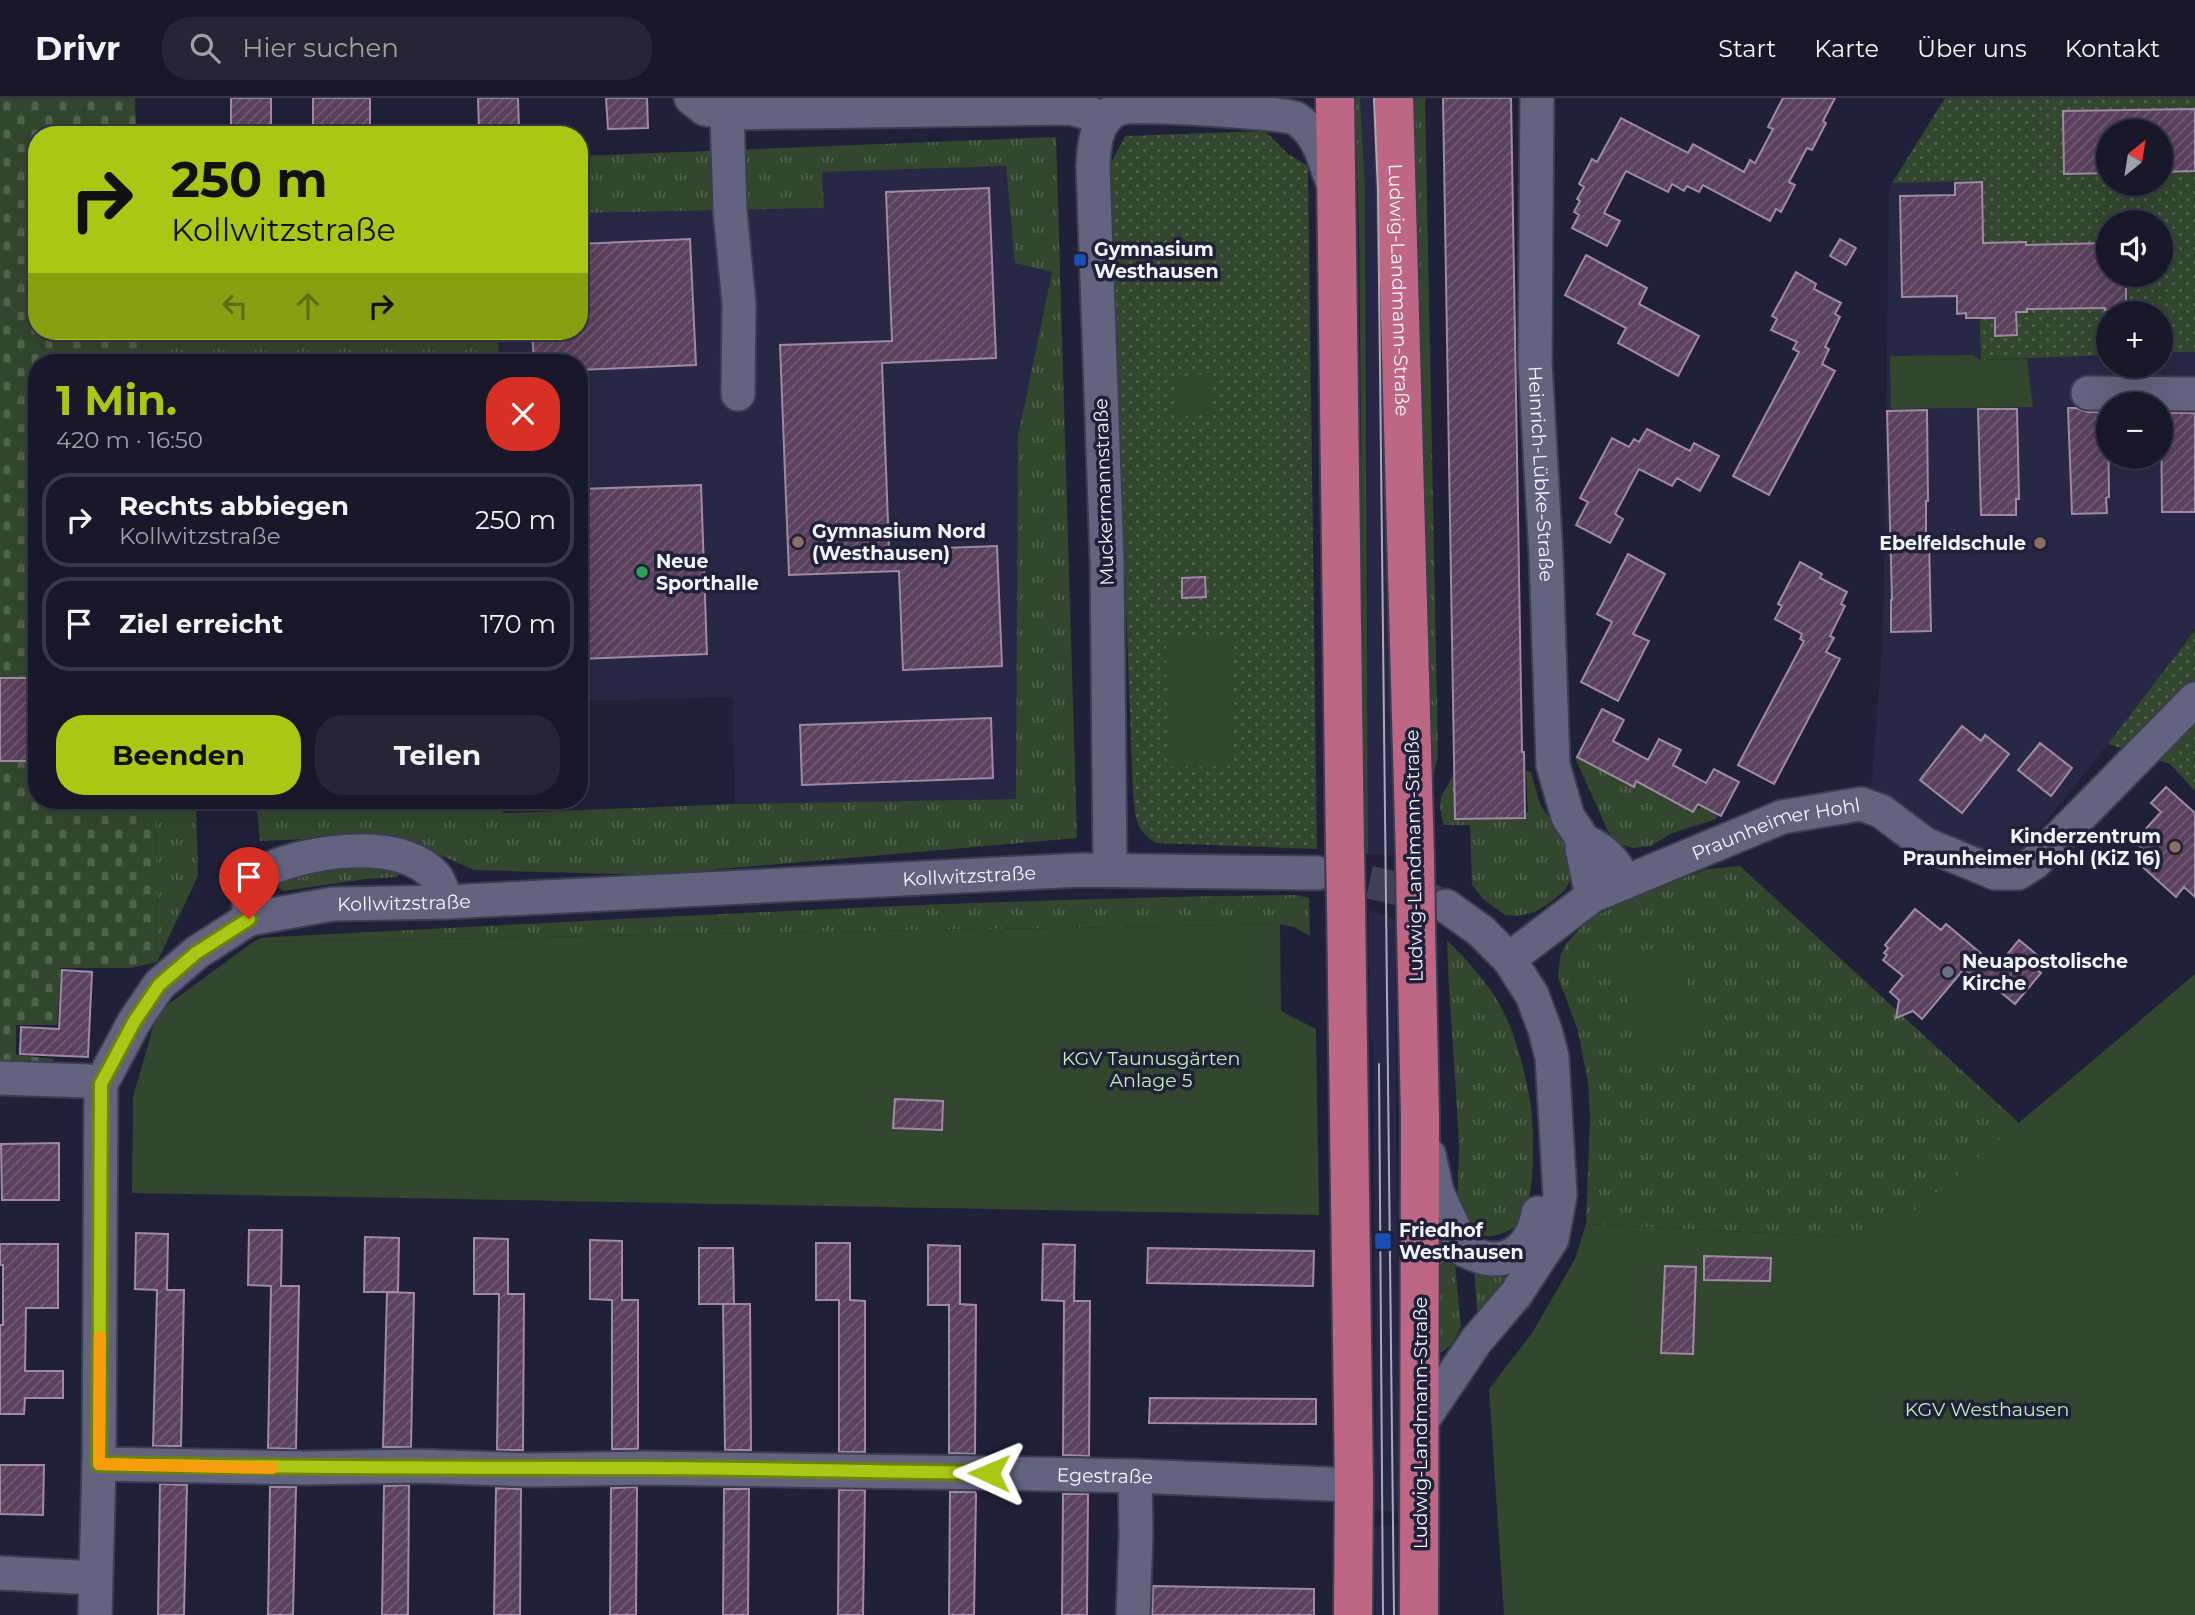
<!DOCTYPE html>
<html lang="de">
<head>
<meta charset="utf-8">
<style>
  body { margin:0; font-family:Montserrat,sans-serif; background:#252536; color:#f1f3f6; height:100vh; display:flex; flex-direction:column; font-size:26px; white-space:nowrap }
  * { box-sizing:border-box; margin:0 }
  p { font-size:23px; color:#9fa0a8 }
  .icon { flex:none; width:38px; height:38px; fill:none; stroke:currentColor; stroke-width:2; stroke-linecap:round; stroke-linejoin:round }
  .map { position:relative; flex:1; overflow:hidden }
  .details { position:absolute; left:28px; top:256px; width:560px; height:455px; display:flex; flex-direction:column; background:#18182a; border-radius:28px; box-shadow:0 7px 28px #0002,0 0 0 2px #363747 }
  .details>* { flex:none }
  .banner { position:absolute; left:28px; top:28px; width:560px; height:214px; border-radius:28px; box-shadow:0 7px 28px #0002,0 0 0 2px #363747; background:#abc716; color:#111; overflow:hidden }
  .needle { width:46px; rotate:30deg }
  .tools { position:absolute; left:2096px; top:21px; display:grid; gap:14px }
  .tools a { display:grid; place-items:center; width:77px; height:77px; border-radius:50%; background:#18182a; box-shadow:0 7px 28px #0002,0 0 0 2px #363747; font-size:35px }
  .pin { position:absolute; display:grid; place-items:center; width:60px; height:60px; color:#fff; margin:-72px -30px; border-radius:50% 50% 50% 0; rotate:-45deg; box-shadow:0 0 7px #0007 }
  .pin .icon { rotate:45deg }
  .me { position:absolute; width:77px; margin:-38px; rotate:271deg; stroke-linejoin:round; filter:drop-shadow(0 0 5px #0008) }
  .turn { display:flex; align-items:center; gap:24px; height:147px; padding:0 28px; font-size:32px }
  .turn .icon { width:91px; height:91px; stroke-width:2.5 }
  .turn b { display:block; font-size:49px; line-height:60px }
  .lanes { display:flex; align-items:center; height:66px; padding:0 28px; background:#0003; justify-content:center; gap:35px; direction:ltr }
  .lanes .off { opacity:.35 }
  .round { display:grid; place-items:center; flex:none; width:74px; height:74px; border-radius:28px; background:#252536 }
  .summary { display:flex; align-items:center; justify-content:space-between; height:119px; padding:0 28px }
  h1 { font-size:42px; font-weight:700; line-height:52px; color:#abc716 }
  .cta { display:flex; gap:14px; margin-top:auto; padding:14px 28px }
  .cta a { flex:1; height:80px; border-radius:28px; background:#abc716; color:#111; font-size:28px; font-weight:700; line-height:80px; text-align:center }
  .cta a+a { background:#252536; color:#f1f3f6 }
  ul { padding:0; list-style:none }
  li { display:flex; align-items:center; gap:21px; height:94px; margin:0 14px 10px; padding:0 14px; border:4px solid #363747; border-radius:28px }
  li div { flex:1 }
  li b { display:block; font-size:26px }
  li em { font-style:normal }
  header { display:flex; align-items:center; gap:42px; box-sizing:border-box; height:98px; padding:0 35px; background:#18182a; border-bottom:2px solid #363747 }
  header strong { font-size:33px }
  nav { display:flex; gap:38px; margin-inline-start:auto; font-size:24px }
  .search { width:490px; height:63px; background:#252536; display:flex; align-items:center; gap:18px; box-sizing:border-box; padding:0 24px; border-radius:28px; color:#9fa0a8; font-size:26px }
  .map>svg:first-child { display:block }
</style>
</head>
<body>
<header>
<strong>Drivr</strong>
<div class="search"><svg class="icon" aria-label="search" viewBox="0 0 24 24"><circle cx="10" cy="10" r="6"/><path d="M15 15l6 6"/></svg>Hier suchen</div>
<nav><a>Start</a><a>Karte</a><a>Über uns</a><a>Kontakt</a></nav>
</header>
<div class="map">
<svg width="2195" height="1517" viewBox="0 0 2195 1517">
  <defs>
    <pattern id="grass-tufts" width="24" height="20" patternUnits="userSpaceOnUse" patternTransform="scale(1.75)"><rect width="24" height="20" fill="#33472e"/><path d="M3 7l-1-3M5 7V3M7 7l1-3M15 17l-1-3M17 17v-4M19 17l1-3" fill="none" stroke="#51624d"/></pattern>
    <pattern id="cemetery-stones" width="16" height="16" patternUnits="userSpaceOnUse" patternTransform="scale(1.75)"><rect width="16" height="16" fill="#33472e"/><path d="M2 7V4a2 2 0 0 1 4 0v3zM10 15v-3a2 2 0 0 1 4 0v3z" fill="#51624d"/></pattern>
    <pattern id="park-dots" width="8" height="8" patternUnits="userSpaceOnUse" patternTransform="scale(1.75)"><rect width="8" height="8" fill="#33472e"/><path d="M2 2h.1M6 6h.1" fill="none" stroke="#51624d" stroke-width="1.8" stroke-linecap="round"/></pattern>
    <pattern id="building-hatch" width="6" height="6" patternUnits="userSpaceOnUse" patternTransform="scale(1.75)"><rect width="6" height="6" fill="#5a415d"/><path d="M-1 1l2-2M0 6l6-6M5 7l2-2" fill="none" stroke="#725d75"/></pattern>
  </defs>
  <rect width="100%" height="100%" fill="#202038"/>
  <path fill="#282846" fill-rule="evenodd" d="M1360,0H1384L1391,346L1393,758L1368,756L1367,182L1365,89Z
    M1006,68L1015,165L1052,174L1018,338L1016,701L735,706L733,599L579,603V264H499L498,233H579V115L823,110L822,74Z
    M1975,82L1981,262L2109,257V268H2161V254H2195V532L2108,646L2022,753L1953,749L1871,696L1883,542L1889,99L1892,85ZM2109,306H2161V359H2109Z
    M1369,812L1395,821L1399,1413H1374L1376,1314L1373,955V943H1370Z
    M1397,1427L1399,1517H1376L1374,1428Z"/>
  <path fill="url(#grass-tufts)" d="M1355,0H1360L1365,89L1368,756L1359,755L1363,531L1359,128Z
    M1411,0H1425L1438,659L1432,681Z
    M1056,39L1077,740L652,777L474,772L395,737L260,743L256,702H482L505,715L735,706L1016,701L1018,338L1052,174L1015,165L1006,68L822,74L824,110L579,115V58Z
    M142,233H498L499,264H143Z
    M1584,657L1608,670L1606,675L1627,687L1630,682L1637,685L1643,676L1662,698L1685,709L1688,705L1699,711L1703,703L1721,712L1716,721L1670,736L1651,748L1633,750L1619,746L1608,733L1575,660Z
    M1461,663L1462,716L1528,714L1526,673L1531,674L1540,706L1571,753L1573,777L1565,792L1551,804L1535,814L1519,818L1505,817L1483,801L1472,787L1470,727H1443L1440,708L1441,699Z
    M155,702H196L198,778L157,864Z
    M383,763L400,775L397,779L366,781L283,793L276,787V781L280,777Z
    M1740,768L2020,1026L1904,1123L1876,1136L1849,1139L1586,1126L1590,1018L1588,985L1578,933L1558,879L1560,859L1565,847L1589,821L1645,793L1708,771Z
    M1296,797L1309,800L1310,838L1294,829L1280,826L253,844L261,840L273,839C614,822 955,801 1296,797Z
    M1447,842C1469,864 1492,889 1505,917C1516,938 1528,985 1531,1009C1534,1034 1537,1111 1517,1127C1499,1142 1470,1144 1460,1118C1456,1108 1459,1063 1459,1049C1456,980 1449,911 1447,842Z
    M1436,1141L1448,1147L1454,1156L1461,1229L1452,1246L1441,1255L1436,1249Z
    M1517,1163L1502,1193L1477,1215L1474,1165Z"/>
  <path fill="url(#cemetery-stones)" d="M0,0H135L136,37H37V233H142L143,264H37V702H155L157,864L131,870H61L57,927H16V957L54,961L51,993L0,991Z"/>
  <path fill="url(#park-dots)" fill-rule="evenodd" d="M1945,0H2195V254H2161V215H2109V257L1981,262L1975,83L1892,85ZM2109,33H2161V86H2109ZM2109,124H2161V177H2109Z
    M1265,33L1288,56L1308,68L1317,751L1156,745C1135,732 1136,720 1133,697L1110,67L1125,38Z
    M2195,532V693L2170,666L2108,646Z"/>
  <path fill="#33472e" d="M1973,257L1981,262L2027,261L2033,309L1891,311L1890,258Z
    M1208,276L1212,316L1177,319L1173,279Z
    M1231,537L1233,668L1168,669L1166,538Z
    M1280,826L1281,913L1316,931L1319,1117L132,1095L133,999L154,926L166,908L253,844Z
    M1679,845L1701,949L1640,962L1618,858Z
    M2195,876V1517H1504L1489,1291L1532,1235L1575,1161L1586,1126L1849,1139L1876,1136L1904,1122Z"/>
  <path fill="url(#building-hatch)" stroke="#a089a2" stroke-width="2" d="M231,0H271V31H231Z
    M313,0H370V31L313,32Z
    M478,0H518L519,31L479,32Z
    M606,0H647L648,30L608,31Z
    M1443,0H1511L1522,654H1524L1525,720L1455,721Z
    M1783,0H1835L1823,23L1826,25L1812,52L1807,50L1789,84L1795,87L1781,114L1776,111L1770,123L1703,87L1699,94L1687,88L1684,93L1672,86L1668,94L1626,73L1604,115L1620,123L1607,148L1572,130L1579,117L1574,114L1580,103L1577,101L1584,89L1579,86L1592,61L1597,64L1621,20L1688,55L1693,46L1744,74L1750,62L1755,65L1773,31L1768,29Z
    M2195,11V73L2161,74V33H2109V75L2064,76L2063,13Z
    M1982,84L1983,145L2026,144V147L2109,145V177H2126V212H2105V210L2027,211V214H2016L2017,237L1995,238V220H1966V215L1957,216V198L1902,199L1900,98L1955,97V85Z
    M989,90L996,260L882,265L889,452L997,448L1002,568L903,572L899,473L789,477L780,247L892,243L886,94Z
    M690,141L696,267L579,272V264H534L532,233H579V146Z
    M1840,141L1856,150L1846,167L1830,158Z
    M1586,157L1647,190L1639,206L1699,238L1678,278L1618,245L1626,230L1565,197Z
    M1796,174L1816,186L1814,191L1841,205L1835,216L1840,219L1825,249L1829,251L1822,266L1835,273L1769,397L1733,378L1799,254L1793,251L1797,244L1771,232L1777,221L1772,218Z
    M2068,310H2076L2088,314H2108L2109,399L2106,400L2107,415L2072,416Z
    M1978,311H2017L2019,401H2016V417H1981Z
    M1927,312L1928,403H1926V442H1929L1931,533L1891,534V502H1892L1887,313Z
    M2161,315H2195V414H2162Z
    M1647,331L1690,353L1694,345L1719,358L1700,393L1677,380L1672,388L1639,371L1615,416L1623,421L1610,445L1576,427L1588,404L1580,400L1612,340L1629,349L1634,341L1639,344Z
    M701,387L707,556L579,561V391Z
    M1628,456L1665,476L1633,536L1649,543L1618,603L1581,584L1612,524L1597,516Z
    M1800,464L1822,476L1820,480L1847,494L1841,506L1845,508L1830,538L1834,540L1826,554L1840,561L1774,686L1738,667L1804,543L1800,541L1802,536L1775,521L1782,508L1778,506Z
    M1205,479L1206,499L1182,500V480Z
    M0,580H37V663H0Z
    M1602,611L1624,622L1613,643L1648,662L1659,641L1681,652L1673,667L1706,685L1714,671L1739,684L1721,718L1698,706L1693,714L1636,683L1634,689L1577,659Z
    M991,620L993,680L802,687L800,627Z
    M1962,628L1981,643L1985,637L2009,656L1962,715L1920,682Z
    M2040,645L2072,670L2051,698L2018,672Z
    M2166,689L2195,715V799L2184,789L2176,799L2136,763L2145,753L2134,744L2161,714L2151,705Z
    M1915,811L1941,832L1946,826L1997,869L2019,842L2047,865L2039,874L2041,875L2015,906L1987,883L1983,888L1964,871L1922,921L1913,913L1896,920L1899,902L1890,894L1903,878L1883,862L1887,857L1884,855L1888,850L1885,847Z
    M62,872L92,874L88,959L20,956L21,929L59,931Z
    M895,1001L943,1003L942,1032L893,1030Z
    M59,1045V1102H2L1,1046Z
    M249,1132H282L281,1188H299L296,1351L268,1350L271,1188L248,1187Z
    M136,1135L168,1136L167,1192H184L181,1348H153L157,1192L135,1191Z
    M365,1139L399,1140L398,1194H364Z
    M474,1140L508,1141V1196H524L523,1352H497L499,1196H474Z
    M590,1142L622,1143V1202H638V1351H612V1202L590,1201Z
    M816,1145H850V1202L865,1203V1354H839V1202H816Z
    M0,1146H58V1210H26L25,1273H63V1300H25L24,1316H0V1227H3V1167H0Z
    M1043,1146L1075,1147L1074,1203H1090L1089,1358L1063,1357L1064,1203L1042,1202Z
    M928,1147L960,1148V1206L976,1207L975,1356L949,1355V1207H928Z
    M699,1150H733L734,1206H699Z
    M1148,1150L1314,1153L1313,1188L1147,1185Z
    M1704,1158L1771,1160L1770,1183L1704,1182Z
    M1665,1168L1696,1169L1693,1256L1661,1255Z
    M387,1194L414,1195L411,1349H383Z
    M723,1206H750L751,1352H725Z
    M1150,1300L1316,1301V1326L1149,1325Z
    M0,1367H44L43,1417L0,1416Z
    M160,1386L187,1387L184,1517H158Z
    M409,1387L408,1517H382L384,1388Z
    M270,1389H296L293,1517H268Z
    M637,1389L636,1517H610L611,1390Z
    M496,1390L521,1391L520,1517H494Z
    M724,1391H749L748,1517H723Z
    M839,1392H865L863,1517H838Z
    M950,1394H975L976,1396L974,1517H949Z
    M1063,1396H1088L1087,1517H1062Z
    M1153,1488L1314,1491V1517H1152Z"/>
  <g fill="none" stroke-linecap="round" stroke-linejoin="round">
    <path stroke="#404056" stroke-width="33" stroke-dasharray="33 17" stroke-linecap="butt" d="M1320,776C1362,782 1398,788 1437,805"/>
    <defs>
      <g id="minor">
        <path d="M691,0L705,11L727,15L1070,10L1105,20"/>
        <path id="s1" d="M1537,0L1535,264L1546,458L1553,667L1568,719L1584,743"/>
        <path d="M727,15L730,113L739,205L738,296"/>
        <path d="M2088,295L2195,296"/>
        <path d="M1110,771L1107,462L1093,68C1094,45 1096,20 1120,10C1131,5 1287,15 1295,20C1319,35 1323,59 1332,83"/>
        <path d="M1592,798L1582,750L1584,743C1604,751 1617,764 1624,785"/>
        <path d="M249,821V798L252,782C260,777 267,771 276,768C318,752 402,740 436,779C441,785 443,796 446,804"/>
        <path id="s2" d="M1509,861L1592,798L1782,719L1861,706L1881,713L1925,746L1995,775H2018L2034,765L2195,601"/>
        <path d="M0,980L87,983L101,986"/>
        <path d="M1429,1057L1437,1094L1464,1152C1470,1155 1478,1158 1485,1160C1516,1166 1534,1142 1538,1115"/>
        <path d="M1420,1326L1476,1243L1516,1196L1552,1141L1560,1097L1552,959L1545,932L1532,897L1509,861L1481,833L1446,808"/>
        <path id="s3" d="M99,1366L305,1370L419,1368L530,1372L646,1370L989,1375L1135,1378L1354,1387"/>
        <path d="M0,1475L95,1480"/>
        <path id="s4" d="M95,1517L99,1366L101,986L134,924L159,887L196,855L249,821L333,806L446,804L1080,772L1317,775"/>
        <path d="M1133,1517L1136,1437L1135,1378"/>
      </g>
      <g id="major">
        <path d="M1335,0L1345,753"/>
        <path id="s5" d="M1394,0L1415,762"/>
        <path d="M1346,806L1354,1387L1353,1517"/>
        <path d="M1416,829L1420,1018L1419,1517"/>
      </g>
    </defs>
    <use href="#minor" stroke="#3d3c50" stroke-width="37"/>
    <use href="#major" stroke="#3d3c50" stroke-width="42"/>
    <use href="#minor" stroke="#62637f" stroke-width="33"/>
    <use href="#major" stroke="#be6784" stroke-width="38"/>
    <path stroke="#a9aab8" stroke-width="2" d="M1374,0L1378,92L1394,1517
      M1379,966L1383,1517"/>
    <defs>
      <path id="major-bridge" d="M1345,753L1346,806
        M1415,762L1416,829"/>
    </defs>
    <use href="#major-bridge" stroke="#3d3c50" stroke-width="42" stroke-linecap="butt"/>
    <use href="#major-bridge" stroke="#be6784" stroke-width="38"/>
  </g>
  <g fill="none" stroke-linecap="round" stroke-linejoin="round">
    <defs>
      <path id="route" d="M249,821L196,855L159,887L134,924L101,986L99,1366C281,1370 463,1370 645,1370C759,1370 874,1374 989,1375"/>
    </defs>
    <use href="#route" stroke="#6f810e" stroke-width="18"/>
    <use href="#route" stroke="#abc716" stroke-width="12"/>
    <path stroke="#f59e0b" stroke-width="12" d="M100,1239L99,1366L272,1370"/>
  </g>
  <g fill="#1a4fb4" stroke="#202038" stroke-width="2.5">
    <rect x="1073" y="155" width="14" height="14" rx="3.5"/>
    <rect x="1374" y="1134" width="18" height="18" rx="3.5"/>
  </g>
  <g fill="#8d6e63" stroke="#202038" stroke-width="2.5">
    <circle cx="798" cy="444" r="7"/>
    <circle cx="2040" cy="445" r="7"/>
    <circle cx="2175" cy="749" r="7"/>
  </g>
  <circle fill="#2e9e5b" stroke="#202038" stroke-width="2.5" cx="642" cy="474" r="7"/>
  <circle fill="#6b7280" stroke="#202038" stroke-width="2.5" cx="1948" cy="874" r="7"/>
  <g text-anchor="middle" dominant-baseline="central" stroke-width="7" stroke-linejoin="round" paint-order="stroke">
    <g font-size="19" font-weight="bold" fill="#f2f3fd" stroke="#202038" text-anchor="start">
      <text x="1094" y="151">Gymnasium<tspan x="1094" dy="22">Westhausen</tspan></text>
      <text x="812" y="433">Gymnasium Nord<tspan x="812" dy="22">(Westhausen)</tspan></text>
      <text x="2026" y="445" text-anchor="end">Ebelfeldschule</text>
      <text x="656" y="463">Neue<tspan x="656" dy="22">Sporthalle</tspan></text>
      <text x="2161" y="738" text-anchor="end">Kinderzentrum<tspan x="2161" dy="22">Praunheimer Hohl (KiZ 16)</tspan></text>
      <text x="1962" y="863">Neuapostolische<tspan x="1962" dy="22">Kirche</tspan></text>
      <text x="1399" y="1132">Friedhof<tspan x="1399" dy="22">Westhausen</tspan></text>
    </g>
    <g font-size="19" fill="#f2f3fd" stroke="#202038">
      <text stroke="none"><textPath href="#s5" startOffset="192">Ludwig-Landmann-Straße</textPath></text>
      <text stroke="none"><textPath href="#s1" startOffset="376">Heinrich-Lübke-Straße</textPath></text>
      <text transform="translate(1104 394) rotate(-92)">Muckermannstraße</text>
      <text stroke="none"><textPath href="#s2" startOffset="301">Praunheimer Hohl</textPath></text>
      <text transform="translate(1414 758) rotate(-91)">Ludwig-Landmann-Straße</text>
      <text stroke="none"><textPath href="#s4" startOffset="1480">Kollwitzstraße</textPath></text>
      <text stroke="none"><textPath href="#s4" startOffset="914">Kollwitzstraße</textPath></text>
      <text transform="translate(1420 1325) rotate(-90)">Ludwig-Landmann-Straße</text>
      <text stroke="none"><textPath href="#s3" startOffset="1006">Egestraße</textPath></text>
    </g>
    <g font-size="19" fill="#c0ecb6" stroke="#202038">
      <text x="1151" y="960">KGV Taunusgärten<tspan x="1151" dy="22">Anlage 5</tspan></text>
      <text x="1987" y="1311">KGV Westhausen</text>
    </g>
  </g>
</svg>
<div class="tools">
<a><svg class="needle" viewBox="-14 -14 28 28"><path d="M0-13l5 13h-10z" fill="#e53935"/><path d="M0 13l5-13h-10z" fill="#9fa0a8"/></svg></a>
<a><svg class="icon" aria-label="sound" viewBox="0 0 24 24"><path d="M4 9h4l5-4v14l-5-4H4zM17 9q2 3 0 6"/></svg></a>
<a>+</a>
<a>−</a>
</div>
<div class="pin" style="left:249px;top:821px;background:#d93025"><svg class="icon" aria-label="arrive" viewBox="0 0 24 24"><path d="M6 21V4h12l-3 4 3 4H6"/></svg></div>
<svg class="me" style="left:989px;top:1375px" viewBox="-20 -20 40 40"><path d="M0-17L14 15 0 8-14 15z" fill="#abc716" stroke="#fff" stroke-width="4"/></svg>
<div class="banner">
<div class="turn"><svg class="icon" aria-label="right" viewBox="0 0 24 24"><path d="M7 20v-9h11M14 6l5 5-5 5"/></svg><div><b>250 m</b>Kollwitzstraße</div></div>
<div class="lanes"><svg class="icon off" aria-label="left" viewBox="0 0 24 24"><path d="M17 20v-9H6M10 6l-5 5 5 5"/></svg><svg class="icon off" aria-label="ahead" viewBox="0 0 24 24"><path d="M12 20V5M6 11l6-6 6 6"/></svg><svg class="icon" aria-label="right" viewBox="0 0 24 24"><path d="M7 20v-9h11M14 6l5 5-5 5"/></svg></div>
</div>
<section class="details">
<div class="summary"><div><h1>1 Min.</h1><p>420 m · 16:50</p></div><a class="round" style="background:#d93025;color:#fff"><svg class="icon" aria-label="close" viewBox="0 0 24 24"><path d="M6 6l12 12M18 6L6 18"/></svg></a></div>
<ul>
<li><svg class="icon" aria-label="right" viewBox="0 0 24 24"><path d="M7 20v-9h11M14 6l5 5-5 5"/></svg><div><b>Rechts abbiegen</b><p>Kollwitzstraße</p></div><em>250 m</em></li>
<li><svg class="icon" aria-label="arrive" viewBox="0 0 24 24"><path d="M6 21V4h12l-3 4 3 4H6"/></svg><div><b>Ziel erreicht</b></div><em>170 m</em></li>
</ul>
<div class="cta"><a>Beenden</a><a>Teilen</a></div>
</section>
</div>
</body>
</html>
